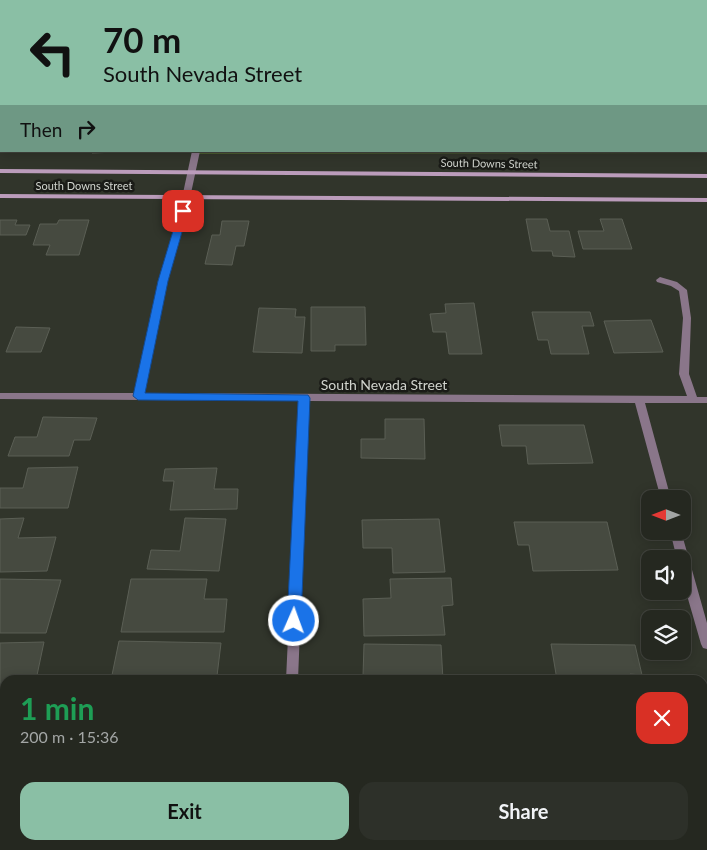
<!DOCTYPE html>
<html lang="en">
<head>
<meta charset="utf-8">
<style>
  body { margin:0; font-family:Lato,sans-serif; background:#2d3029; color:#f1f3f6; height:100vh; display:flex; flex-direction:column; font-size:19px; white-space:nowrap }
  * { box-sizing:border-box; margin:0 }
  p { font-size:16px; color:#a3a6a5 }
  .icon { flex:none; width:28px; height:28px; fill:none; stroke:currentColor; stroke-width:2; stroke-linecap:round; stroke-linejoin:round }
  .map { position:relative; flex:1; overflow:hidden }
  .sheet { position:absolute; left:0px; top:675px; width:708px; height:175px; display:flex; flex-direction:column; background:#252820; border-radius:15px 15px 0 0; box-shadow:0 2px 12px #0003,0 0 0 1px #42443e }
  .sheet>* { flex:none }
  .hud { position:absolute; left:0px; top:0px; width:708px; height:152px; box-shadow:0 2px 12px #0003,0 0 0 1px #42443e; background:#8abfa5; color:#111; overflow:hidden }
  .needle { width:32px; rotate:270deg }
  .fabs { position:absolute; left:641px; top:490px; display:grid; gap:10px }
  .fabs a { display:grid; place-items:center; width:50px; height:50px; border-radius:10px; background:#252820; box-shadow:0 2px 12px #0003,0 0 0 1px #42443e; font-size:25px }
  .pin { position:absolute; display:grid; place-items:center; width:42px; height:42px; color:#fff; margin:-21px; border-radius:10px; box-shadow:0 2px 8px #0006 }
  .me { position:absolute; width:55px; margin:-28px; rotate:2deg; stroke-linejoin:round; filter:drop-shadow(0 0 4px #0008) }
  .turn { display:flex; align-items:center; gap:18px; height:105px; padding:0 20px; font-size:22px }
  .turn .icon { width:65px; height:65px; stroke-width:2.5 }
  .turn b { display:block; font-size:35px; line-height:42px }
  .then { display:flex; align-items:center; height:48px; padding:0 20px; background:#0003; gap:10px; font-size:19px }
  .round { display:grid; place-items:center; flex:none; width:52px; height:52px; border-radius:15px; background:#2d3029 }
  .head { display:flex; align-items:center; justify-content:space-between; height:85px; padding:0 20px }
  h1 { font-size:30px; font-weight:700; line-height:38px; color:#1e9e55 }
  .primary-button { display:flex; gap:10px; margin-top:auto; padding:10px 20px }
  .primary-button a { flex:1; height:58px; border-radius:15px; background:#8abfa5; color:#111; font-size:20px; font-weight:700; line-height:58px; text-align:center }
  .primary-button a+a { background:#2d3029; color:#f1f3f6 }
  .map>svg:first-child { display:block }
</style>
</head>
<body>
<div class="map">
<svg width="707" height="850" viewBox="0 0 707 850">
  <rect width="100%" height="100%" fill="#31352b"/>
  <path fill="#4b5b31" d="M229,0H707V153L199,154V151H706V1Z"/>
  <path fill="#464a40" stroke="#5b5f55" d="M65,0H113L65,1Z
    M93,151H142L92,153Z
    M526,219H547L550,231H569L575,257L553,256L552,251H532Z
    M600,219H622L632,249H583L578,231H604Z
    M0,220H17L15,225H30L26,235H0Z
    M59,220H89L79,255H46L50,245H33L40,224H57Z
    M222,221H249L244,246H236L232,265L205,264L212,235H220Z
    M474,303L482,354H449L446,332H433L430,314L446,313L445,304Z
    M311,307H365L366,345H335V351H311Z
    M259,308L296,309L295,317H305L302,353L253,352Z
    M532,312H590L594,326H582L589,354H551L548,340H538Z
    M651,320L663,352L614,353L604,321Z
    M16,327L50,328L41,352H6Z
    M43,417L97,418L90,440H74L69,456H8L15,437H37Z
    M385,419H424L425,459L361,458V439H385Z
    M499,425H584L593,463L528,464L526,446H502Z
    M78,467L68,508H0V488H23L28,468Z
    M217,468L214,489H238L237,509L170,510L174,481H163L165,469Z
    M24,518L18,538L56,537L47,571L0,572V519Z
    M185,518L226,519L219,571L147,569L151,550L180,551Z
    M439,519L445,572L393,573L392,548H363L362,520Z
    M514,522H607L618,570L533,571L529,545H518Z
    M451,578L453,605L442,606L445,635L364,636L363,599L391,598L390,579Z
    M0,579L61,580L46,633H0Z
    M131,579H207L204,599H227L224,632H121Z
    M119,641L221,643L217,676H192V680H111Z
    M44,642L36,680H5V704H0V643Z
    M364,644L441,645L443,680H395V677L363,676Z
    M551,644L635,645L642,675L630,674L631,680H557Z
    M0,712H5V780H0Z
    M0,797H5V840L3,850H0Z
    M94,845H182V850H94Z
    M368,845H454L455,850H368Z"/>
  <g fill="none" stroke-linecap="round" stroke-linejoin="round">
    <path fill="#8a768a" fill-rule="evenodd" d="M220,0H226V1H220Z
      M192,151H200L187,212L167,281L143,393L687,396L679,374L683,318L679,291L671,286L657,282L656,280L660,277L677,282L687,290L691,318L689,374L697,397H707V403H645L671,499H661L635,403L309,401L298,680H286L299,401L0,399V393H134L159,281L179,212Z
      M670,531H681L707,623V649L703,648L701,644L682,578V559H677Z
      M278,845H292L291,850H277Z"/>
    <path fill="#bb9cbb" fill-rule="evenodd" d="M0,169L707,174V178L0,173Z
      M0,194L707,198V202L0,198Z"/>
  </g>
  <path fill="#1a73e8" stroke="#114b97" d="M183,208L188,211L168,281L145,393L308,395L310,398L301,621L299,625L294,626L289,625L287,621L298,401L138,400L133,396L158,281L179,211Z"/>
  <g text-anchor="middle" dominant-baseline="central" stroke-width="5" stroke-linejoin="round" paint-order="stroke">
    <g font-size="11" fill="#d1d4ce" stroke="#1a1b17">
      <text transform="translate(489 163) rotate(1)">South Downs Street</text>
      <text x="84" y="185">South Downs Street</text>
    </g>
    <g font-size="14" fill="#d1d4ce" stroke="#1a1b17">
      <text x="384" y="384">South Nevada Street</text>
    </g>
  </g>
</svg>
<div class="fabs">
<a><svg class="needle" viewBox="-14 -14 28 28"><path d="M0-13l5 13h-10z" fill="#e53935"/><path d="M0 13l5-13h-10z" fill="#a3a6a5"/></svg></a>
<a><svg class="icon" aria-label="sound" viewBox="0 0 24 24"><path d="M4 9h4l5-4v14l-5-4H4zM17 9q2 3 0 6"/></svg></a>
<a><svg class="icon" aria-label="layers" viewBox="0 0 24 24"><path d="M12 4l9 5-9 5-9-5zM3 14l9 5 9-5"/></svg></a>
</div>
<div class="pin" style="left:183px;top:211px;background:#d93025"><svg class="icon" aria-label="arrive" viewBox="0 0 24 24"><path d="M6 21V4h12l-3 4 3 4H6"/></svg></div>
<svg class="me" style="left:294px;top:621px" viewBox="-20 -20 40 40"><circle r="17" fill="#1a73e8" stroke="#fff" stroke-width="3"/><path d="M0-11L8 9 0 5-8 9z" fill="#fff"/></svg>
<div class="hud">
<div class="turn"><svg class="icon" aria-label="left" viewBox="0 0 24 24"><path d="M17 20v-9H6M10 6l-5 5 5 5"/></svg><div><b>70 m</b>South Nevada Street</div></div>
<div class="then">Then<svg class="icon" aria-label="right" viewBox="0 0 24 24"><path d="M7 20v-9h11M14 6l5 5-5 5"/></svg></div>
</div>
<section class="sheet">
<div class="head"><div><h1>1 min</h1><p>200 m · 15:36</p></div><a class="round" style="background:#d93025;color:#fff"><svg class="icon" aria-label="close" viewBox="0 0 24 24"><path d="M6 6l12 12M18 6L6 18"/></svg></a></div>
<div class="primary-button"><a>Exit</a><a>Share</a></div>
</section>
</div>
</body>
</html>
